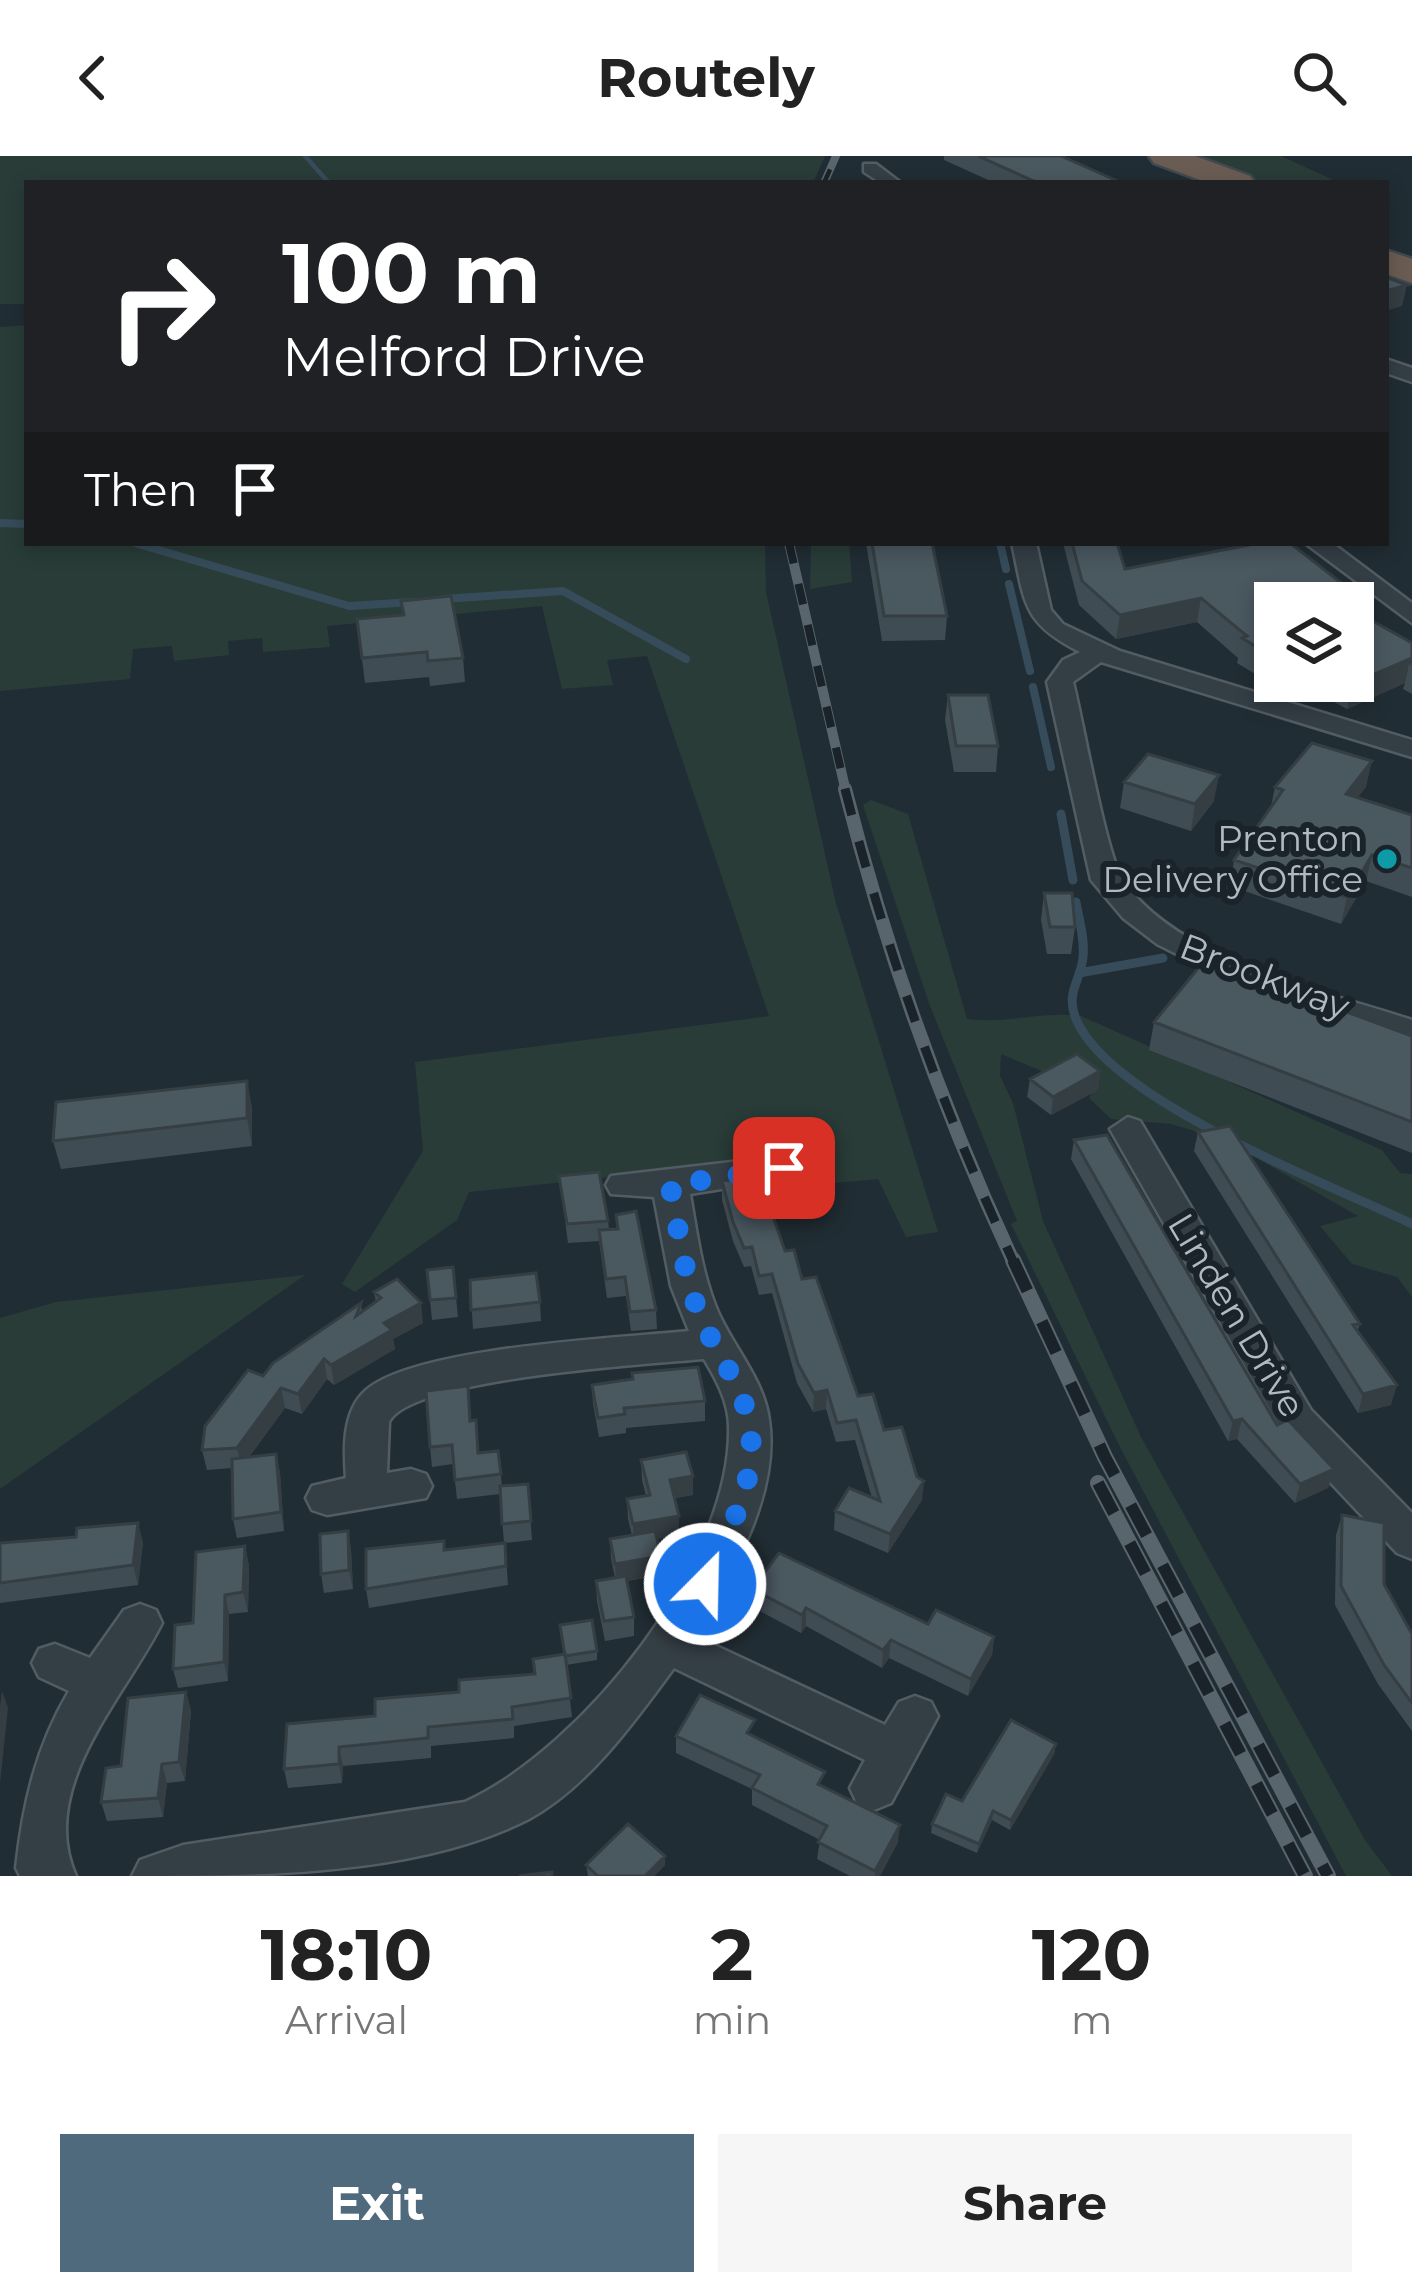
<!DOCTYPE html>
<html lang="en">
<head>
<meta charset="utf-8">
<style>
  body { margin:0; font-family:Montserrat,sans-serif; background:#f6f6f6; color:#222; height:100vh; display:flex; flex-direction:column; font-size:45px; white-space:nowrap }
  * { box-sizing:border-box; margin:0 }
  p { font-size:39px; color:#767676 }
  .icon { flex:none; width:66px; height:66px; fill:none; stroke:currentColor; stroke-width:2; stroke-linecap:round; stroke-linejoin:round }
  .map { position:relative; height:1720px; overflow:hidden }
  .sheet { display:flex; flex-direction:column; background:#fff; flex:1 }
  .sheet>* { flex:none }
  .hud { position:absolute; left:24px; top:24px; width:1365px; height:366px; border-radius:0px; box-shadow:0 6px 18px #0003; background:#202124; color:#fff; overflow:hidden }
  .fabs { position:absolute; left:1254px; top:426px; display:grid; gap:24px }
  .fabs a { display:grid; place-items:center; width:120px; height:120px; border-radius:0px; background:#fff; box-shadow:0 6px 18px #0003; font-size:60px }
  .pin { position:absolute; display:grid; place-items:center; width:102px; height:102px; color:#fff; margin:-51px; border-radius:24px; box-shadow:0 6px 18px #0006 }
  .me { position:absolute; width:132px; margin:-66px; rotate:23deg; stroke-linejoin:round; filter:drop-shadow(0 0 9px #0008) }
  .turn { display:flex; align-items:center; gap:42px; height:252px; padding:0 60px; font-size:54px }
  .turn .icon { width:156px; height:156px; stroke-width:2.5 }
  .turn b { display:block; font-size:84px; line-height:102px }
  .then { display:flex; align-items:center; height:114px; padding:0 60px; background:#0003; gap:24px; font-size:45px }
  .eta { display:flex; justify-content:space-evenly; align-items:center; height:204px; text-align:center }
  .eta b { font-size:72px; font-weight:700; line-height:84px }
  .cta { display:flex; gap:24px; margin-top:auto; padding:24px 60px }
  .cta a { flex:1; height:138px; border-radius:0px; background:#506a7d; color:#fff; font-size:48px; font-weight:700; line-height:138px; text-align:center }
  .cta a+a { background:#f6f6f6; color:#222 }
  header { display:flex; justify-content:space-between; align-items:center; height:156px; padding:0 60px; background:#fff; font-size:54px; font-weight:700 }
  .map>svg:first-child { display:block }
</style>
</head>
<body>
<header><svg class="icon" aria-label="back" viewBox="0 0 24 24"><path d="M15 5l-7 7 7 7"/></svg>Routely<svg class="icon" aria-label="search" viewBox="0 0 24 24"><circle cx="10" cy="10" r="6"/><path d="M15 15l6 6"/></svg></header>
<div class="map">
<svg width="1412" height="1720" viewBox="0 0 1412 1720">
  <rect width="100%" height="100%" fill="#212d34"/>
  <path fill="#293c38" d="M0,0H825L813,27H27V148H0Z
    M1191,0H1281L1340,27H1265Z
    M27,169V387H765L766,436L836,747L938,1076L906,1081L878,1023L801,1030L791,1002L469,1036L457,1064L355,1136L342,1128L423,995L415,906L769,860L647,500L607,504L613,529L562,533L542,450L327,470L330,491L263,496L262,482L228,485L229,499L174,505L172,490L133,493L130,523L0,535V171Z
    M811,387H849L852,426L810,433Z
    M871,644L908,658L967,863C1007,868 1041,855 1081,860L1382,994L1400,1017L1412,1018V1141L1397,1121L1352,1108L1320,1070L1358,1060L1225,984L1171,968L1111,963L1089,942L1099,924L1051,919L1001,898L1000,920L1013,947L1043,1065L1141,1281L1365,1684L1392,1720H1346L1120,1291L1011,1068L1017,1065L930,850L863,649Z
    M305,1119L0,1333V1162L56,1146Z"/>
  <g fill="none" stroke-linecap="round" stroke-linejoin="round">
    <path stroke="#364c5a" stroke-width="4.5" d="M305,0L329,27"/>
    <path stroke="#364c5a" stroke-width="8" d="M0,367L27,368
      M135,387L349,450L414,446
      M1000,387L1006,413
      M1009,428L1030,515
      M443,443L563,435L686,503
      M1033,531L1051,611"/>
    <path stroke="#364c5a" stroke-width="9" d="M1061,658L1073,724
      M1076,746C1079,764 1085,783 1083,801C1081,825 1065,836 1076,863C1110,945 1329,1028 1412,1068
      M1079,817L1163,802"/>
    <defs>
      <path id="street" d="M864,8H876L901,27H881L864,16Z
        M1386,203L1412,212V226L1386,217Z
        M1012,387H1036L1051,454L1063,468L1120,495L1412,584V601L1101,506L1073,526C1083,565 1106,699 1123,724C1177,805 1325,835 1412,864V886L1234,827L1157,788L1123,762L1091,724L1047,526L1063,504L1080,496C1022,467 1025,447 1012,387Z
        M1305,387H1332L1412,447V467Z
        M1128,961L1140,965L1311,1254L1412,1357V1403L1397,1397L1283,1276L1110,973Z
        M784,1000L797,1003L802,1012L797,1021L690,1038C697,1078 702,1119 718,1156C734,1192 764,1224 769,1264C780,1338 732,1419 695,1480L885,1569L899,1546L915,1540L931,1546L938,1560L891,1647L874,1654L857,1647L850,1632L865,1604L674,1512C634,1566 589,1630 529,1663C417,1720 257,1720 132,1720L140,1704L183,1689L465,1646C583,1592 732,1405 729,1271C729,1246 716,1223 704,1203C651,1208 410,1222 389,1266L387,1317L411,1313L426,1318L432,1330L426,1342L327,1359L312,1354L306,1342L312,1330L346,1322C344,1295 342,1256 365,1235C413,1191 620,1182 689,1175L671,1130L654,1041L611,1038L606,1029L611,1020Z
        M140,1448L156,1454L162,1467C126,1540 36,1631 76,1720H20L16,1712C23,1648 36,1591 69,1535L39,1521L32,1507L39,1493L55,1488L90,1502L124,1454Z"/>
      <path id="highway" d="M1149,0H1195L1250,20L1255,27H1208L1154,7Z
        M1386,94L1412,103V127L1386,118Z"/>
    </defs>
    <use href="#street" stroke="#525c63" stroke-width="5"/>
    <use href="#highway" stroke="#3f494f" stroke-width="5"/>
    <use href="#street" fill="#343e45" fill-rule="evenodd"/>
    <use href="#highway" fill="#6a5c52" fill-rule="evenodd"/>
    <defs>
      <path id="rail-far3" d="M824,27L836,0"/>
      <path id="rail-far2" d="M789,387L846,636"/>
      <path id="rail-far1" d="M845,633C886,795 943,955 1014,1107"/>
      <path id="rail" d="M1013,1104L1105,1301L1328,1720
        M1098,1327L1305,1720"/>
    </defs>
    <use href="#rail-far3" stroke="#59656d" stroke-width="8"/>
    <use href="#rail-far2" stroke="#59656d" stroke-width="10"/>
    <use href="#rail-far1" stroke="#59656d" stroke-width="14"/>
    <use href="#rail" stroke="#59656d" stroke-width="16"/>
    <use href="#rail-far3" stroke="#1a2329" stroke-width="4.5" stroke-dasharray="15" stroke-linecap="butt"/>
    <use href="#rail-far2" stroke="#1a2329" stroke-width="8" stroke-dasharray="21" stroke-linecap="butt"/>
    <use href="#rail-far1" stroke="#1a2329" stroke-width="9" stroke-dasharray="27" stroke-linecap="butt"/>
    <use href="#rail" stroke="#1a2329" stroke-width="12" stroke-dasharray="34" stroke-linecap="butt"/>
  </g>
  <path fill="#404c53" d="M944,0H1061L1122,27H995L944,4Z
    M866,387H932L947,460L945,484L882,485Z
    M1063,387H1137L1117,388L1125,413L1275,447V525H1353L1412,487V538L1403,533L1405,527L1347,553L1325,541L1301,546L1237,507L1238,502L1197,466L1116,483L1079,449Z
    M401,445L463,502L465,526L430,530L429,521L365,527L357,463L403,459Z
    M948,539L998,590L996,616H954L945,564Z
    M1124,626L1214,645L1191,675L1120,652Z
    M1275,631H1366L1357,642L1412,659V741L1366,725L1341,768L1230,730L1234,704L1271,650Z
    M1044,737L1075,771L1071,798H1047L1041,764Z
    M1154,866L1412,880V997L1149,894Z
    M1100,915L1098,934L1051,959L1027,941L1030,923Z
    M247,925L252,953V990L61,1013L53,985Z
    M1198,976L1360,1168L1357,1176L1391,1249L1358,1257L1194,995Z
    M1074,984L1277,1269L1334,1313L1328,1332L1295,1347L1237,1283L1228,1285L1071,1003Z
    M559,1020L608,1065L609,1073H617L616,1059L656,1154L657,1173L631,1175L626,1140L607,1142L599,1085L568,1087Z
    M722,1025L785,1095L802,1123L858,1240L884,1274L922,1344L888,1397L834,1374L835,1355L872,1342L855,1284L836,1286L826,1253L813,1256L797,1227L772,1137L759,1139L751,1110L744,1111L733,1085L722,1044Z
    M453,1111L458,1161L432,1164L427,1114Z
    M470,1124L540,1146L541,1165L473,1173Z
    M374,1136L423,1167L393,1183L395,1193L334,1229L327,1223L302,1258L285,1252L249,1301L276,1298L280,1317L284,1375L237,1382L233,1363L232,1312L207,1314L202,1294L263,1220L361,1147L362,1155L376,1146Z
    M592,1229L705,1245V1265L626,1272V1277L599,1281L593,1248Z
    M471,1265L479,1297L498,1295L502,1330L528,1328L532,1384L505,1387L508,1429L369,1452L366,1433L445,1393L504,1387L500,1338L457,1343L453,1308L432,1311L430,1291Z
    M641,1304L693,1320V1339L675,1342L679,1379L657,1383L661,1419L627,1425L634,1461V1480L605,1485L597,1445L596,1425L615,1422L611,1402L610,1383L632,1379L628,1363L627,1343L646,1340L642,1324Z
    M1342,1359L1412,1478V1575L1378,1528L1335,1449L1336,1379Z
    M348,1375L351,1394L353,1433L324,1437L321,1418Z
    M143,1386L138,1429L0,1447V1387Z
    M245,1390L249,1410L248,1456L229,1458L228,1525L178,1532L173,1513L193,1467Z
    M752,1433L994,1481L992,1499L968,1540L889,1502L882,1512L806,1470L801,1477L752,1451Z
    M597,1495V1504L566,1509L572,1561L514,1570V1582L431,1590V1602L343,1610L342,1627L288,1632L284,1613L375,1560L459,1536L535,1518L533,1503Z
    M186,1536L191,1555L185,1625L167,1627L163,1661L107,1665L101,1646L121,1610Z
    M676,1580H754L898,1686L880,1720H850L817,1703L820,1684L752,1649V1633L676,1597Z
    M1056,1588L1054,1598L1010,1674L992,1664L977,1697L931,1677L932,1668L962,1645Z
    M586,1709H665L654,1720H588Z"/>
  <path fill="#343e43" d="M1407,129L1402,150L1386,155V135Z
    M1344,429L1341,447L1318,435Z
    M1201,442L1197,466L1116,483L1120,459Z
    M1412,502V510L1409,508L1405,527L1347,553L1352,528Z
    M1305,525H1328L1325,541L1301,546Z
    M1372,605L1366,631L1340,664L1346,638Z
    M1219,619L1214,645L1191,675L1195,648Z
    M1372,699L1366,725L1341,768L1347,741Z
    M1100,915L1098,934L1051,959L1053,941Z
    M247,925L252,953V990L247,962Z
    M421,1147L423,1167L393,1183L395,1193L334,1229L331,1209L384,1167Z
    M324,1203L327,1223L302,1258L298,1238Z
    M1397,1229L1391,1249L1358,1257L1363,1238Z
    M281,1232L285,1252L241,1311L237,1292Z
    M827,1234L826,1253L813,1256L814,1237Z
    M1242,1263L1237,1283L1228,1285L1233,1265Z
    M276,1298L280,1317L284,1375L281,1356Z
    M1334,1313L1328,1332L1295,1347L1300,1328Z
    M693,1320V1339L670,1343V1324Z
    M924,1325L922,1344L888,1397L890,1378Z
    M679,1360V1379L634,1387L633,1368Z
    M138,1367L143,1386L138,1429L133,1409Z
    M348,1375L351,1394L353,1433L349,1414Z
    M245,1390L249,1410L248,1456L243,1436Z
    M661,1400V1419L616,1427L615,1408Z
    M225,1439L229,1458L228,1525L224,1506Z
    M806,1452V1470L801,1477L802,1459Z
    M994,1481L992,1499L968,1540L971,1523Z
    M891,1484L889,1502L882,1512L883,1494Z
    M2,1535L8,1552L0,1628V1551Z
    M186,1536L191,1555L185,1625L179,1606Z
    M1056,1588L1054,1598L1010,1674L1011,1664Z
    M339,1591L343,1610L342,1627L339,1608Z
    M162,1608L167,1627L163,1661L158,1642Z
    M993,1655L992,1664L977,1697L979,1688Z
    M900,1669L898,1686L880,1720H875V1715Z
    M665,1700V1709L654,1720H645Z"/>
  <path fill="#4a5860" stroke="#343e43" stroke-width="3" d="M978,0H1061L1122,27H1038Z
    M1386,121L1407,129L1386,135Z
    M872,387H932L947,460H884Z
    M1072,387H1117L1125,413L1259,387H1290L1344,429L1318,435L1340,447H1275V502L1242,482L1247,480L1201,442L1120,459L1082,425Z
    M451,440L463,502L428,505L427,496L362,502L357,463L404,459L401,445Z
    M1353,454L1412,487V502L1352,528L1347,525H1353Z
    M948,539H988L998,590H956Z
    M1312,587L1372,605L1346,638L1412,659V712L1372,699L1347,741L1234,704L1283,634L1275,631Z
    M1148,598L1219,619L1195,648L1124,626Z
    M1044,737H1072L1075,771H1050Z
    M1205,804L1412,880V966L1154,866Z
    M1077,898L1100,915L1053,941L1030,923Z
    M247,925V962L53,985L56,946Z
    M1230,970L1360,1168L1353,1169L1397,1229L1363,1238L1198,976Z
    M1107,979L1277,1269L1288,1264L1334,1313L1300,1328L1242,1263L1233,1265L1074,984Z
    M599,1016L608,1065L567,1068L559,1020Z
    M759,1020L785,1095L794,1094L802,1123L816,1121L858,1240L873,1238L884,1274L902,1271L917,1321L924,1325L890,1378L835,1355L849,1332L880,1345L856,1264L837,1267L827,1234L814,1237L798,1208L772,1118L759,1120L752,1091L744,1092L733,1066L722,1025Z
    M636,1055L656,1154L630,1156L625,1121L606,1123L599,1074L618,1073L616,1059Z
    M453,1111L456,1142L430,1144L427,1114Z
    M536,1117L540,1146L471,1154L470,1124Z
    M397,1123L421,1147L384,1167L392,1174L331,1209L324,1203L298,1238L281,1232L237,1292L202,1294L205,1270L248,1214L263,1220L273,1207L361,1147L356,1160L381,1142L374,1136Z
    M698,1211L705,1245L624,1252L625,1258L598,1262L592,1229L633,1223L632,1217Z
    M468,1230L470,1265L476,1264L478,1297L498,1295L501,1318L455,1324L452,1289L430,1291L426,1235Z
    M686,1296L693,1320L670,1324L679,1360L633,1368L627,1343L650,1339L641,1304Z
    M276,1298L281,1356L233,1363L232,1303Z
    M528,1328L531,1365L502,1368L500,1330Z
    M1342,1359L1384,1367V1428L1412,1478V1547L1384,1509L1341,1430Z
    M138,1367L133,1409L0,1427V1387L76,1381L77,1372Z
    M348,1375L349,1414L321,1418L320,1378Z
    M655,1375L661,1400L615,1408L610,1383Z
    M444,1385V1394L505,1387L506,1410L366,1433V1393Z
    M245,1390L243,1436L225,1439L224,1506L173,1513L175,1469L193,1467L196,1396Z
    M779,1397L928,1468L936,1454L994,1481L971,1523L891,1484L883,1494L806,1452L802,1459L752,1433Z
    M626,1420L634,1461L604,1465L596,1425Z
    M592,1464L597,1495L565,1500L560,1469Z
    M565,1498L571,1542L512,1551L513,1563L428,1571V1582L339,1591V1608L284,1613L287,1568L375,1560V1543L459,1536V1524L535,1518L533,1503Z
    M186,1536L179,1606L162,1608L158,1642L101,1646L106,1612L121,1610L128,1542Z
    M700,1539L755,1564L747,1577L825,1616L818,1628L900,1669L875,1715L818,1686L827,1670L752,1632L760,1619L676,1580Z
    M1011,1564L1056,1588L1011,1664L993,1655L979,1688L932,1668L946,1638L962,1645Z
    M628,1668L665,1700L645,1720H598L586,1709Z
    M552,1716V1720H519Z"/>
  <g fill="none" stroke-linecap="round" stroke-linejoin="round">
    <path stroke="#1a73e8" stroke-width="21" stroke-dasharray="0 37.8" d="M705,1428C721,1391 745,1348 750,1308C759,1238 715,1205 695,1146C682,1109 678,1067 670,1029L784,1012"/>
  </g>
  <circle fill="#0f9aa8" stroke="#1a2329" stroke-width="4.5" cx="1387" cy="703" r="12"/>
  <g text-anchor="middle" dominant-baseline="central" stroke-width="12" stroke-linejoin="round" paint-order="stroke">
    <g font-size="36" fill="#afbac2" stroke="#1a2329" text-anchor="end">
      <text x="1363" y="682">Prenton<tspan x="1363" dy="41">Delivery Office</tspan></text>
    </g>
    <g font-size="36" fill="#afbac2" stroke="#1a2329">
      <text transform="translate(1265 820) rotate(21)">Brookway</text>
      <text transform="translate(1237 1159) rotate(59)">Linden Drive</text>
    </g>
  </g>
</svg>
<div class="fabs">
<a><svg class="icon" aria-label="layers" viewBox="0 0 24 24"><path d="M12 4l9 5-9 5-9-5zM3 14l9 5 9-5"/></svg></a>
</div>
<div class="pin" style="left:784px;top:1012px;background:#d93025"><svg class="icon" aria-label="arrive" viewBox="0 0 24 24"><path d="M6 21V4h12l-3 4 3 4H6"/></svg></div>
<svg class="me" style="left:705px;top:1428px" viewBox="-20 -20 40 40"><circle r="17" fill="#1a73e8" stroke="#fff" stroke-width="3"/><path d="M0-11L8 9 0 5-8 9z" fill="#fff"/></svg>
<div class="hud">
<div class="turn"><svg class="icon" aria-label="right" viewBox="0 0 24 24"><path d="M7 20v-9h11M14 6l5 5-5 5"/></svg><div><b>100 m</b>Melford Drive</div></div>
<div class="then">Then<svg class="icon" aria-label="arrive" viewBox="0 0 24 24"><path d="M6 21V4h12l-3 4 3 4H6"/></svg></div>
</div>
</div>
<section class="sheet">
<div class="eta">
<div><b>18:10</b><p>Arrival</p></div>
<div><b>2</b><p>min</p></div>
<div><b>120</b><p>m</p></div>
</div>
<div class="cta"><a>Exit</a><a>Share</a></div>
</section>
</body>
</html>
